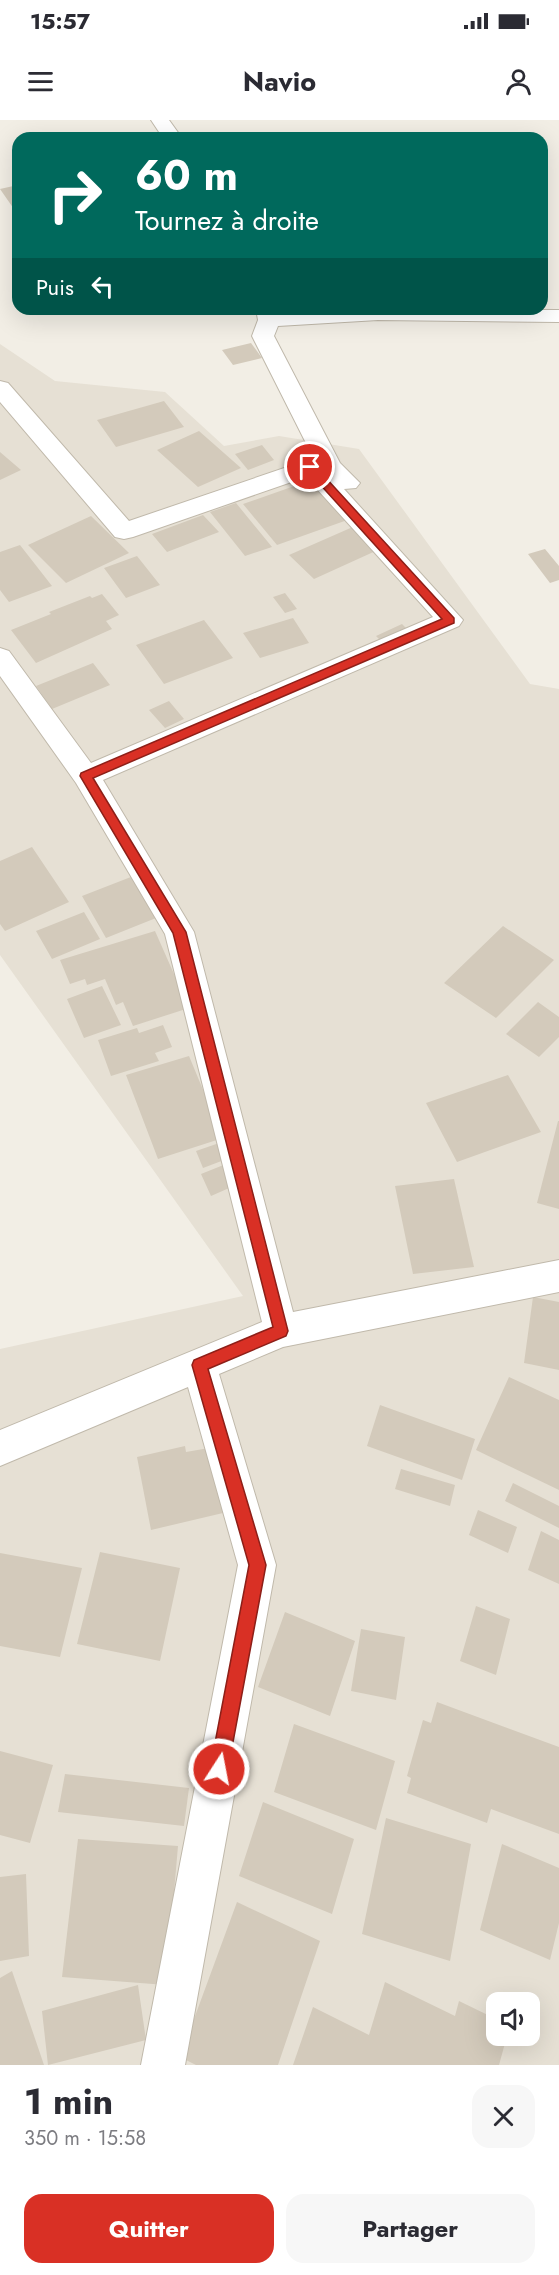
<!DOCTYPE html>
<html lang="fr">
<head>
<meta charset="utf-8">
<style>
  body { margin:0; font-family:Jost,sans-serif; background:#f7f7f7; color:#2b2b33; height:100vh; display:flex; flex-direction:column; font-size:22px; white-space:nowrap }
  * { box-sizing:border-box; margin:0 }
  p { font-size:20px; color:#7c7c81 }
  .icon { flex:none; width:33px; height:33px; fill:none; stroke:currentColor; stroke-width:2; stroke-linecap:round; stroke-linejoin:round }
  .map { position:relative; height:1945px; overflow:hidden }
  .panel { display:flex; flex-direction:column; background:#fff; flex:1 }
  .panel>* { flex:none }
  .guide { position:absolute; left:12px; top:12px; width:536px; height:183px; border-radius:18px; box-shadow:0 6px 24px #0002; background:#00695c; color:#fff; overflow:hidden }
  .controls { position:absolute; left:486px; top:1872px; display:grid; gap:12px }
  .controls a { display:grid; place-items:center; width:54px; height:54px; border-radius:12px; background:#fff; box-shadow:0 6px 24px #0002; font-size:30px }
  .pin { position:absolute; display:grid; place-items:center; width:51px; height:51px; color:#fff; margin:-26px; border:3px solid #fff; border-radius:50%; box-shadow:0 2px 6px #0007 }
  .me { position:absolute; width:66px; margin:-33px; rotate:11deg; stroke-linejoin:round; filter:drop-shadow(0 0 4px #0008) }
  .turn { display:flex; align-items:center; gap:21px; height:126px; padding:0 24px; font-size:27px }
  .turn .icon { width:78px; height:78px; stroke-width:2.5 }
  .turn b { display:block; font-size:42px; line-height:51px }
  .then { display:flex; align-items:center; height:57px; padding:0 24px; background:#0003; gap:12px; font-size:22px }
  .round { display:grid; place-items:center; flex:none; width:63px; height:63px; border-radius:18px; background:#f7f7f7 }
  .head { display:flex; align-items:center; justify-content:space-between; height:102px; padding:0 24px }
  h1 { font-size:36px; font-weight:700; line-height:45px }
  .primary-button { display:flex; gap:12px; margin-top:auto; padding:12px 24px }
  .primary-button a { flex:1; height:69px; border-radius:18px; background:#d93025; color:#fff; font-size:24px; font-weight:700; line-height:69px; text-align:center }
  .primary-button a+a { background:#f7f7f7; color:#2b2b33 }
  .status { display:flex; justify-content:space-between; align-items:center; height:42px; padding:0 30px; background:#fff; direction:ltr }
  .status svg { height:16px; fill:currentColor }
  header { display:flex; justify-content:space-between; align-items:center; height:78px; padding:0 24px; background:#fff; font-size:27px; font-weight:700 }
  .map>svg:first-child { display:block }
</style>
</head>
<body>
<div class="status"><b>15:57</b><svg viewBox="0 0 49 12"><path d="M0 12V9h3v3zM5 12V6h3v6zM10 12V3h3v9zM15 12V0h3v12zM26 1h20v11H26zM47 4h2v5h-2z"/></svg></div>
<header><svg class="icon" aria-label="menu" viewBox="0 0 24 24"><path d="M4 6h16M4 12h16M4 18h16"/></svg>Navio<svg class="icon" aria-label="person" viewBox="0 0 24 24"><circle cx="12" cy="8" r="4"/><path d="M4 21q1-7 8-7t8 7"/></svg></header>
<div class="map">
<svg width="559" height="1945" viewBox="0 0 559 1945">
  <rect width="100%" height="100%" fill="#f2eee5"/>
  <path fill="#e6e0d4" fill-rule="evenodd" d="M0,224L55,261L165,272L224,326L279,316L359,329L530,564L559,569V1945H0V1229L243,1176L0,835ZM496,1882H530V1916H496Z"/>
  <path fill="#d3cabb" d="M18,65V91L16,92L0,69Z
    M251,223L262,238L233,245L222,230Z
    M164,281L184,307L116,327L97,300Z
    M199,311L241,348L198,367L157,330Z
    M262,325L274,340L248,350L235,334Z
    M0,332L21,350L0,360Z
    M317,358L353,398L277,425L243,384Z
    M236,383L272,427L245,436L210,392Z
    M203,395L219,412L167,432L152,414Z
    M91,396L129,433L66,463L28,425Z
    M355,406L380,429L314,459L289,435Z
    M20,425L52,466L9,482L0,470V432Z
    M545,429L559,446V460L550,463L528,434Z
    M137,436L160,465L126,478L104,448Z
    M285,473L297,489L285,493L273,477Z
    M102,474L119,495L106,501L112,509L36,543L11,510L51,494L49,492L90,476L92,478Z
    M293,498L309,523L260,538L243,513Z
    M204,500L233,538L164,564L136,525Z
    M402,504L411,513L385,525L376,516Z
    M93,543L110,565L52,589L36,566Z
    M169,581L184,599L165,608L149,590Z
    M32,727L69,782L5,811L0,804V741Z
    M136,755L161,796L106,818L82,776Z
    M84,792L100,819L52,839L36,811Z
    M503,806L554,840L496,898L444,863Z
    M155,811L189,888L133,906L123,882L116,885L105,859L87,865L85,859L70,864L60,840Z
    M102,866L121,905L84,918L67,879Z
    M538,882L559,897V917L539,937L506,914Z
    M163,905L172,927L155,933L159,941L111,956L98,920L137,908L139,913Z
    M189,936L223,1018L158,1039L126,955Z
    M508,955L541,1012L457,1042L426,983Z
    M558,1001H559V1089L537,1083Z
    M225,1021L232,1037L203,1048L196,1031Z
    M226,1044L236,1065L211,1076L201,1054Z
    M454,1059L474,1147L413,1154L395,1066Z
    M533,1177L559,1182V1250L524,1243Z
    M509,1257L559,1280V1370L476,1330Z
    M380,1285L475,1319L462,1360L367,1326Z
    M185,1326L186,1332L209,1328L223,1393L151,1410L137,1337Z
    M401,1349L455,1365L450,1386L395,1369Z
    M513,1363L559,1386V1408L505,1381Z
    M478,1390L517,1407L508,1433L469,1415Z
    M541,1411L559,1420V1464L528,1450Z
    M100,1432L180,1448L160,1541L77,1524Z
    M0,1433L82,1448L60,1537L0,1526Z
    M476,1486L510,1499L496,1555L460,1541Z
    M285,1492L355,1521L330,1596L258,1567Z
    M361,1509L405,1517L396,1580L351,1571Z
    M437,1582L559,1627V1714L491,1689L487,1703L407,1673L411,1658L407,1656L423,1600L431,1603Z
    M294,1604L395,1641L376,1710L274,1672Z
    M0,1631L53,1645L30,1723L0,1715Z
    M65,1654L189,1668L184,1706L58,1692Z
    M263,1682L354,1719L332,1794L239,1756Z
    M386,1698L471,1724L450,1841L362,1814Z
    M78,1719L178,1726L166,1865L62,1857Z
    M502,1724L559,1748V1803L550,1840L480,1810Z
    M26,1754L29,1836L0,1841V1757Z
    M237,1782L320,1821L278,1945H196L180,1937Z
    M12,1851L44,1945H0V1858Z
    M385,1862L455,1896L459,1881L496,1899V1916H507L499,1945H293L313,1887L369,1915Z
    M138,1865L146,1920L48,1945L42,1891Z"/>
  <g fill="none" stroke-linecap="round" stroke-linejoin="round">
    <defs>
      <path id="minor" d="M151,0H169L182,18H163Z
        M256,189H278V193L325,189L559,190V202L378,200L278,206L274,216L340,343L360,363L356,368L344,369L463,500L459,506L103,660L194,812L293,1192L559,1140V1172L283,1227L219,1254L276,1445L185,1945H141L238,1445L188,1267L0,1346V1310L262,1202L165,814L76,663L0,556V528L9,531L91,643L433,497L306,357L133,417L124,419L115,417L0,282V261L8,263L129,401L302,342L315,341L252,216L258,200Z"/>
    </defs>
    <use href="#minor" stroke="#c0b9ab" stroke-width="2"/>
    <use href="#minor" fill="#fff" fill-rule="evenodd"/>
  </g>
  <path fill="#d93025" stroke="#8d1f18" stroke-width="1.5" d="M307,345H314L454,498V503L93,658L186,812L288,1211L286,1216L208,1249L266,1445L228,1649L225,1655L219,1658L213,1655L210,1649L249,1445L192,1245L194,1240L273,1207L173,813L80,656L81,653L442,499L307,350Z"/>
</svg>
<div class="controls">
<a><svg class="icon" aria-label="sound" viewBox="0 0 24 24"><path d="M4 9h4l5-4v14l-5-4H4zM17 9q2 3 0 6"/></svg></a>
</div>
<div class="pin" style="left:310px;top:347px;background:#d93025"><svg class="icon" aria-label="arrive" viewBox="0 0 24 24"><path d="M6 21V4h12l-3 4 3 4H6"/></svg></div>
<svg class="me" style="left:219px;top:1649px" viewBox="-20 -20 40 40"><circle r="17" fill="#d93025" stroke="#fff" stroke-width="3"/><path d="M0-11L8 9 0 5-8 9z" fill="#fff"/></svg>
<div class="guide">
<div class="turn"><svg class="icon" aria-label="right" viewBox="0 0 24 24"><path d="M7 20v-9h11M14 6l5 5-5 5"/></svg><div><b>60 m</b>Tournez à droite</div></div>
<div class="then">Puis<svg class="icon" aria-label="left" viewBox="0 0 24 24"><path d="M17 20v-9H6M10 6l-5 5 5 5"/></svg></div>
</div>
</div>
<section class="panel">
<div class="head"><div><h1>1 min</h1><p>350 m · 15:58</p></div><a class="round"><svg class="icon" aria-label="close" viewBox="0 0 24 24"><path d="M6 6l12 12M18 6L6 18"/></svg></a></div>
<div class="primary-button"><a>Quitter</a><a>Partager</a></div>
</section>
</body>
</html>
